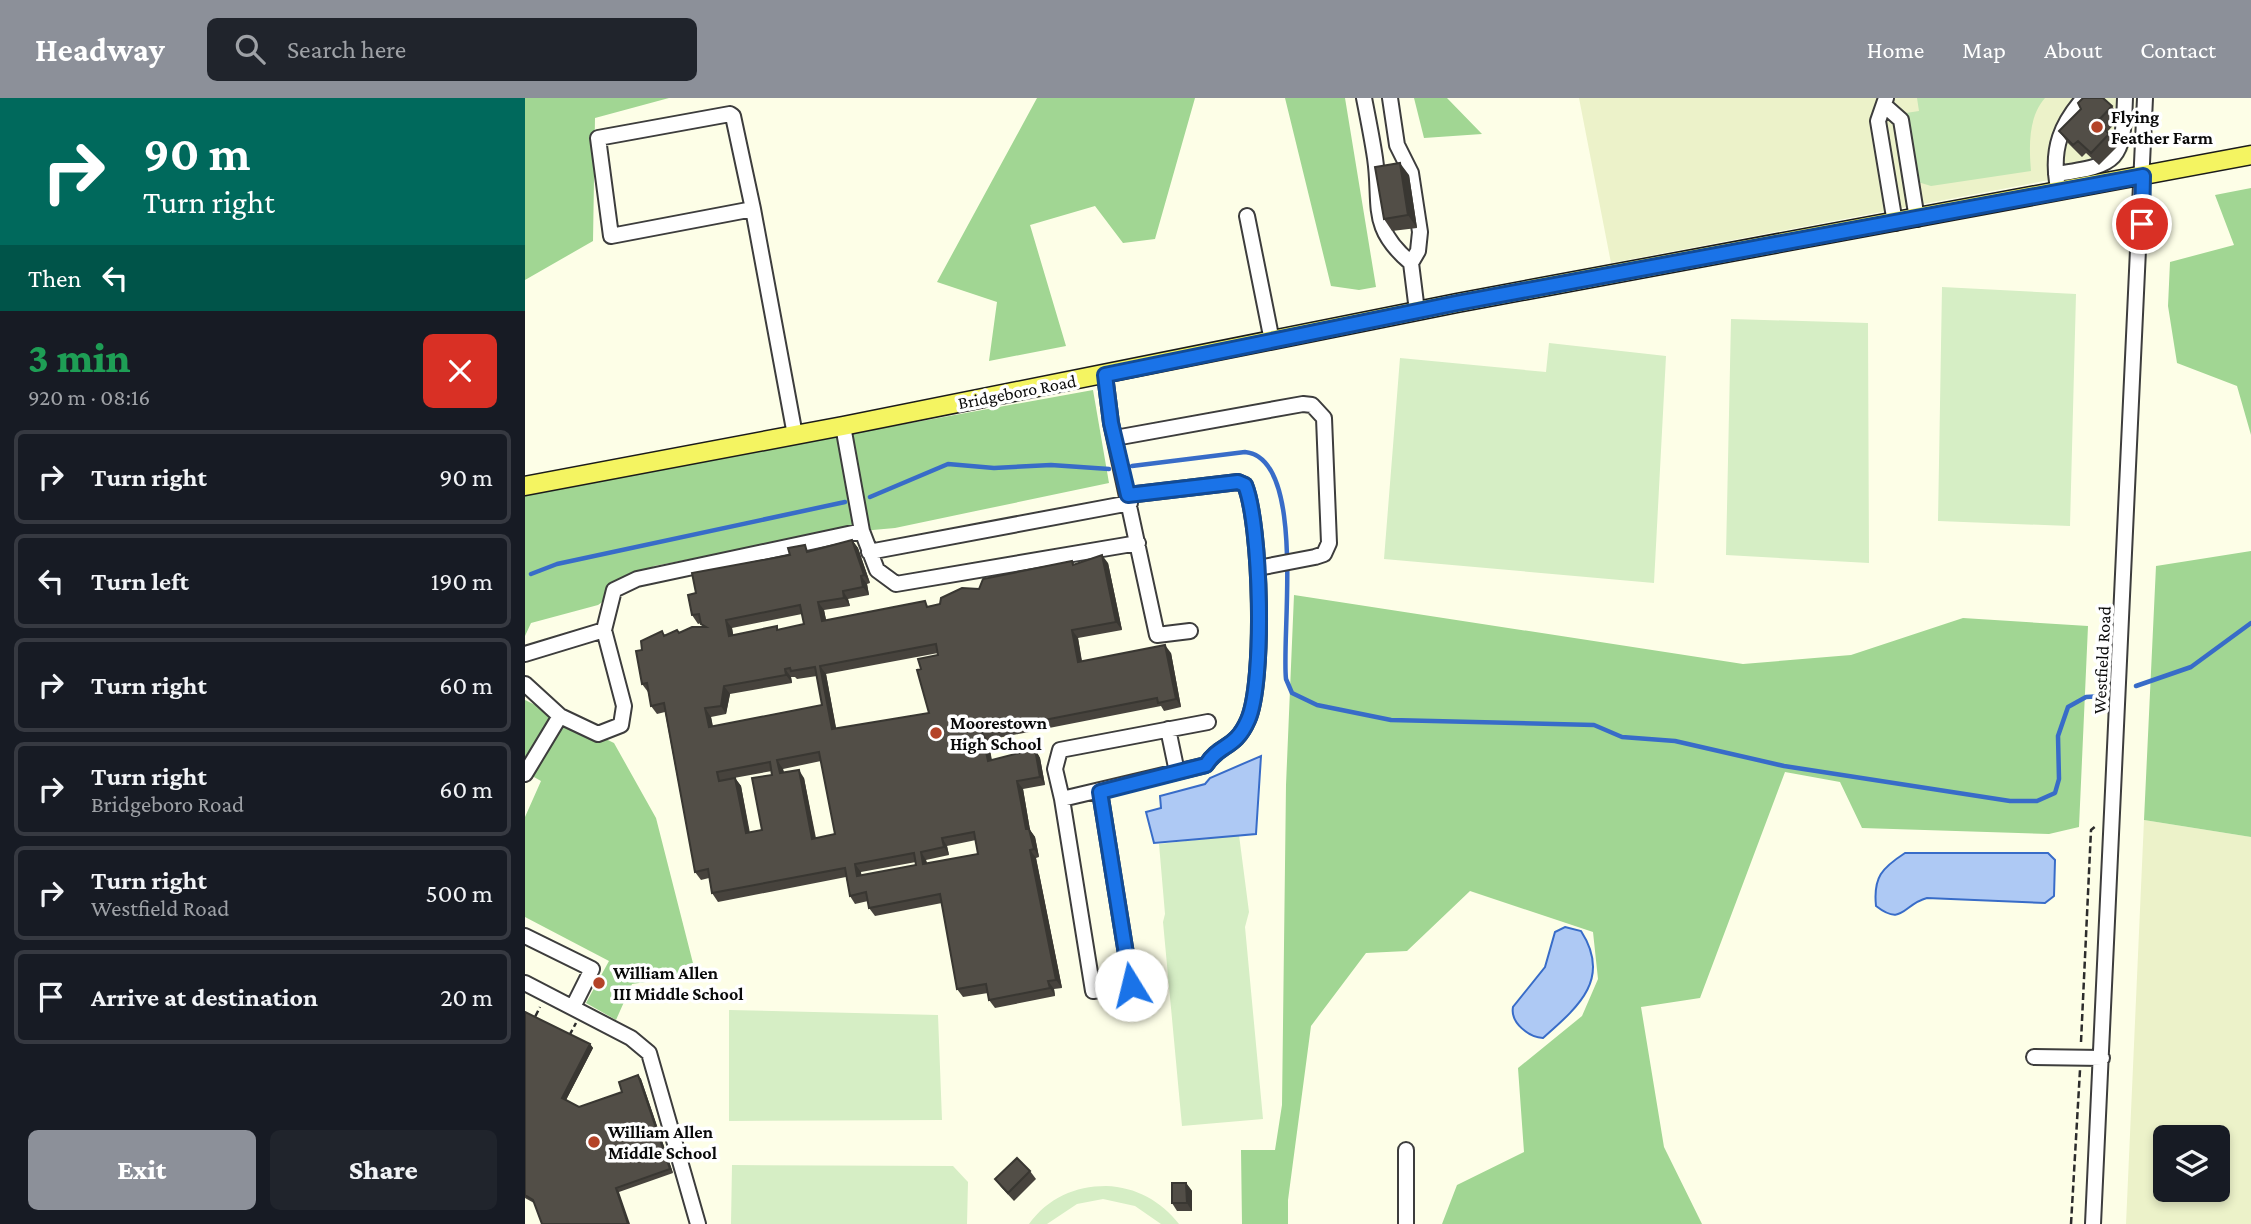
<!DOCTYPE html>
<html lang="en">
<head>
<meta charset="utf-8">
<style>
  body { margin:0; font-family:"Crimson Pro",serif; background:#20242c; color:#f1f3f6; height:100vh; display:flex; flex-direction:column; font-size:26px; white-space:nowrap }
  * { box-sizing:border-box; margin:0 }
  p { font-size:23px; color:#9ea1a6 }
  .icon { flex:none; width:38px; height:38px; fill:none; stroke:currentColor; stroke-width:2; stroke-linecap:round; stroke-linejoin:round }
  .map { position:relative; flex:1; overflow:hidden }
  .drawer { display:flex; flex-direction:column; background:#171b24; width:525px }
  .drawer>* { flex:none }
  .top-card { background:#00695c; color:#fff; overflow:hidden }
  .tools { position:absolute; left:1628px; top:1027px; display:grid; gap:14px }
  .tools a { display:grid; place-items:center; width:77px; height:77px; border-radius:10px; background:#171b24; box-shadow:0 4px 10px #0003; font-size:35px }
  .pin { position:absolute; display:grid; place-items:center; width:60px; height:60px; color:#fff; margin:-30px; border:4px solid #fff; border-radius:50%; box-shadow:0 2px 7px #0007 }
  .me { position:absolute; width:77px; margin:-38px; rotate:351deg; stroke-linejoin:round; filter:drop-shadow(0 0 5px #0008) }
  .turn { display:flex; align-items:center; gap:24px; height:147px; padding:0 28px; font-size:32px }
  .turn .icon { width:91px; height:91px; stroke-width:2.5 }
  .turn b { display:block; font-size:49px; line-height:60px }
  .then { display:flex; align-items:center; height:66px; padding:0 28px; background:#0003; gap:14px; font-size:26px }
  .round { display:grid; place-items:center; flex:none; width:74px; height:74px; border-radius:10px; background:#20242c }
  .headline { display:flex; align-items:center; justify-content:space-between; height:119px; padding:0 28px }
  h1 { font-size:42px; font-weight:800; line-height:52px; color:#1e9e55 }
  .button { display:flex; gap:14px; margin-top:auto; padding:14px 28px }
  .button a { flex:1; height:80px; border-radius:10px; background:#8c9099; color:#fff; font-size:28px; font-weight:800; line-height:80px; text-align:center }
  .button a+a { background:#20242c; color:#f1f3f6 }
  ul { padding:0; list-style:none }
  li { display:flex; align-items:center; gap:21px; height:94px; margin:0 14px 10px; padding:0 14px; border:4px solid #363941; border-radius:10px }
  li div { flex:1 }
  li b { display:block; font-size:26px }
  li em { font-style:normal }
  header { display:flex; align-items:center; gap:42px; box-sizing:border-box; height:98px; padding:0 35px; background:#8c9099; color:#fff }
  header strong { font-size:33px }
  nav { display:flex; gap:38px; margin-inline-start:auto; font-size:24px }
  .search { width:490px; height:63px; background:#20242c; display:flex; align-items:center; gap:18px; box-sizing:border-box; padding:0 24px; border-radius:10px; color:#9ea1a6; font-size:26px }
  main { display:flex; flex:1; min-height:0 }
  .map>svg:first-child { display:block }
</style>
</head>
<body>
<header>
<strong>Headway</strong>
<div class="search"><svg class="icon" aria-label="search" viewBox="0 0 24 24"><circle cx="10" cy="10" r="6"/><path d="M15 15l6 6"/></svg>Search here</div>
<nav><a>Home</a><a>Map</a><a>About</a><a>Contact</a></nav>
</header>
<main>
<section class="drawer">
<div class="top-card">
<div class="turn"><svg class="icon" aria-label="right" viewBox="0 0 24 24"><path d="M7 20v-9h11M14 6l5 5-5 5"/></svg><div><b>90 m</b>Turn right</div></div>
<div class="then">Then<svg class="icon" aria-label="left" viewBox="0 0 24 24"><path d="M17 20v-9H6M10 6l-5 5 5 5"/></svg></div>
</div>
<div class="headline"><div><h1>3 min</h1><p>920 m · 08:16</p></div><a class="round" style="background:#d93025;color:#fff"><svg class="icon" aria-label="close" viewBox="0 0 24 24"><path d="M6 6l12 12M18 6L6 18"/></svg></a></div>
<ul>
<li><svg class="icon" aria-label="right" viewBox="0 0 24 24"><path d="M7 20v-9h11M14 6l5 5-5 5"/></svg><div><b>Turn right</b></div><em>90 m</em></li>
<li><svg class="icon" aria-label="left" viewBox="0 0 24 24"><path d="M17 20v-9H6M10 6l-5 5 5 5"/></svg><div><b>Turn left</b></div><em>190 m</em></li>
<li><svg class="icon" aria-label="right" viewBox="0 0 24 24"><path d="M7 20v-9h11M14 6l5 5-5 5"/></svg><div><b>Turn right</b></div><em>60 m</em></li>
<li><svg class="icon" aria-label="right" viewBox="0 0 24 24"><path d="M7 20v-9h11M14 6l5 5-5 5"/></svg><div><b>Turn right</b><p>Bridgeboro Road</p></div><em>60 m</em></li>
<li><svg class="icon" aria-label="right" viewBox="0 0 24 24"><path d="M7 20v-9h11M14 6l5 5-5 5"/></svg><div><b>Turn right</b><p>Westfield Road</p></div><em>500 m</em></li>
<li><svg class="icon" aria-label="arrive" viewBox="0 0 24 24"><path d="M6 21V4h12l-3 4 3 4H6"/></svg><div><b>Arrive at destination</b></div><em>20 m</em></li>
</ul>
<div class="button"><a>Exit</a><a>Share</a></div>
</section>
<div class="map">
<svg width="1726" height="1126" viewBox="0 0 1726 1126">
  <rect width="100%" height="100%" fill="#fdfee7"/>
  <path fill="#ecf2c9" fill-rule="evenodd" d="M1054,0H1608L1604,51L1595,66L1583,71L1086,165Z
    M1619,722L1726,739V1126H1601ZM1640,1040H1692V1092H1640Z"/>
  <path fill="#c2e6b3" d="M1392,0H1520C1503,19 1504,49 1506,73L1406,88L1393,84L1381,15L1394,13Z"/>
  <path fill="#a1d693" d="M0,0H144L70,20L68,143L0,182Z
    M512,0H670L630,141L598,145L570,108L505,127L541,248L464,263L472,204L412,184Z
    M760,0H820L851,189L834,192L806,188Z
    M889,0H922L957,36L899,40Z
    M1726,90V337L1712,288L1652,265L1643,208L1645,164L1709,147L1690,97Z
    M568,292L584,385L370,430L292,437L129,468L73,507L6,525L0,538V395Z
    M1726,453V739L1619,722L1631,468Z
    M769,497L1218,566L1326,557L1438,520L1563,528L1554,729L1524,736L1337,730L1315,684L1260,674L1175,900L1116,909L1139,1049L1177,1126H917L932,1087L999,1054L993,970L1057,918L1073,881L1068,834L945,793L882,853L841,855L786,928L763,1102V1126H717L716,1052H750L757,1007L761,687Z
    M0,602L89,645L131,720L171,877L107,886L91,922L61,905L84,863L0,819V719L16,683L0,674Z"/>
  <path fill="#d6eec5" d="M1417,189L1551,196L1545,428L1413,423Z
    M1206,221L1343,225L1344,465L1201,457Z
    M1024,245L1141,258L1129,485L859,461L875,260L1021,274Z
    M714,737L724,814L720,829L738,1021L657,1028L638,824L640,816L634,746Z
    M204,912L413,917L417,1022L204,1023Z
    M207,1067L428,1068L443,1084L442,1126H206Z
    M581,1088C611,1089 636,1103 654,1126H636L610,1108L578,1101L552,1106L522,1126H504C523,1100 550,1088 581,1088Z"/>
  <path fill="#aec9f4" stroke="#386cc8" stroke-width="2" d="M736,658L731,736L629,745L621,714L636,710L635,698L680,686L685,680Z
    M1380,755H1523L1530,762L1529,798L1520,805L1402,800C1378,806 1378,829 1351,808C1348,779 1357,770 1380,755Z
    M1040,829L1056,833C1087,881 1053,909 1018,940C1004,939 985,925 988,909L1020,869L1030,834Z"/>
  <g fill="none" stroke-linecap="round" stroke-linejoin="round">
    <path stroke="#386cc8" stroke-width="4.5" d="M607,368L720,354C782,360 756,537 761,581L767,595L792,607L866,622L1069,627L1097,639L1150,643L1259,668L1485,703H1512L1530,695L1534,681L1533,638L1543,609L1561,599L1579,598
      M345,399L423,366L469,370L526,367L584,371
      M6,476L32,466L320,404
      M1611,588L1666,569L1726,525"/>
    <defs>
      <path id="minor" d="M839,0C843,20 847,40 850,60C857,108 843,129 886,165
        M865,0L872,47L886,75L895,134L893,153L886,165L892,213
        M1361,0L1353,23L1370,125
        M1359,7L1376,22L1392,121
        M1531,76C1594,67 1598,63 1600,0
        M1532,84C1527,50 1536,26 1559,0
        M228,111L208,18L205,16L73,40L86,138L228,111L270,337
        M722,118L747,243
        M580,277L586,325L632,537L665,533
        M318,328L337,433L352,472L371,486L613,445
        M590,340L778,306L787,307L799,320L804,445L799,456L790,459L733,470
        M344,454L605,405
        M0,556L79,532
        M0,586L35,618L73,636L96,627L99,608L79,532L89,492L112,481L337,433
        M643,631L652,674
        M0,676L35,618
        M575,694L606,887L568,893L537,701L681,667C695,645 710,652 723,622C740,584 736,427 720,387L713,384L603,397
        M537,701L530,671L535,652L683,624
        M0,838L67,871L48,909
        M0,885L106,940L124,955L173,1126
        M1509,959L1577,960
        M881,1052V1126
        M1568,1126L1620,0"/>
      <path id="major" d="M0,388L318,328L932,205L1726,57"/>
    </defs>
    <use href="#minor" stroke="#3d3d3d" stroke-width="18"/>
    <use href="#major" stroke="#1b1b1b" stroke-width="21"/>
    <path stroke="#2c2c2c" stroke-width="2.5" stroke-dasharray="7 3.5" stroke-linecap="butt" d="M10,919L15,909
      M44,938L51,925
      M1556,944L1566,732L1572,727
      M1546,1126L1555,972"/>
    <use href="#minor" stroke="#fff" stroke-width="14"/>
    <use href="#major" stroke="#f4f461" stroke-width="18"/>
  </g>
  <path fill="#47433d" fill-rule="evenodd" d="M1587,8L1595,20L1582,34L1593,48L1574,67L1561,55L1557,59L1543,45L1534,33Z
    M884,77L892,130L867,133L859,121Z
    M327,442L333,450L345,485L342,486L344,497L323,501L325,508L299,512L301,522L404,508L415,506L454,491L549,467L583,465L597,532L553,540L557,563L646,555L656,609L639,613L636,608L463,642L467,662L510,651L515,660L520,687L498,691L505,732L510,739L514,759L511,760L537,890L529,891L530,898L470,910L464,902L463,895L438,899L432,891L417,805L350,818L344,810L343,803L330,806L325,798L321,779L193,804L187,795L184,780L176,782L170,774L140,614L132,616L126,608L123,594L117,586V552L137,533L139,537L179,529L176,525L173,526L167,517L171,495L285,453ZM277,516L279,526L254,532L208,537L207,530ZM413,555V557L396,571L404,615L311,631L301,576ZM292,578L297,607L188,628L186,619L201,616L205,596L267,585L266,579H270L272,581ZM296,663L310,736L291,740L279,680L259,674L258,671ZM247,673V677L237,732L225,735L216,688L210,680L198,682ZM451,742L453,756L402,765L401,762L424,757L422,748ZM391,764V767L336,778V774Z
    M0,914L65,946L68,950L41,1002L54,1009L97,994L113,977L116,981L148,1075L94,1094L9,1105L0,1100Z
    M505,1073L511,1081L489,1103L476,1089L470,1081Z
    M661,1085L667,1093V1113H652L647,1105Z"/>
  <path fill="#393732" d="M875,65L884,77L892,130L883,117Z
    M327,442L333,450L345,485L339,477Z
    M577,457L583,465L597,532L591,524Z
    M336,478L342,486L344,497L338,489Z
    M318,493L323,501L325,508L319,500Z
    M293,504L299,512L303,531L297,523Z
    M201,522L207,530L210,546L204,538Z
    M547,532L553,540L558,572L553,564Z
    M640,547L646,555L656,609L651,601Z
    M295,568L301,576L313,640L307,631Z
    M260,571L266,579L267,585L261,577Z
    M199,588L205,596L201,616L196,608Z
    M180,610L186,619L189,637L184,629Z
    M457,634L463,642L468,671L463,663Z
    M510,651L515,660L520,687L515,679Z
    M252,662L258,671L260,683L255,675Z
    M274,672L279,680L292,749L287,741Z
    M210,680L216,688L226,744L221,735Z
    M492,683L498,691L505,732L510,739L514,759L509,751L501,731Z
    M417,740L422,748L424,757L419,749Z
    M505,752L511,760L537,890L531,882Z
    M396,754L401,762L404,774L398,766Z
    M330,766L336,774L338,787L332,778Z
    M523,883L529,891L530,898L525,890Z
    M65,946L68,950L40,1004L37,1000Z
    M113,977L116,981L148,1075L145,1071Z
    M661,1085L667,1093V1113L662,1105Z
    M91,1090L94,1094L105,1126H103Z"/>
  <path fill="#524e47" stroke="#393732" stroke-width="2" fill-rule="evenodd" d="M1558,0H1578L1587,8L1572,24L1584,36L1566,55L1553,43L1548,47L1534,33L1556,11L1553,5Z
    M875,65L883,117L859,121L850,69Z
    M327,442L339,477L336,478L338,489L318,493L319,500L293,504L297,523L400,503L402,509L415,506L416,500L437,490L454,491L458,481L547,463L548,467L577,457L591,524L547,532L553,564L640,547L651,601L633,605L632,600L457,634L463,663L510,651L515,679L492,683L501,731H504L509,751L505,752L531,882L523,883L525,890L464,902L461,886L432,891L415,796L344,810L341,794L325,798L320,770L187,795L183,771L170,774L139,605L126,608L122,585L117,586L111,553L117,552L116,543L137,533L139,538L152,532L154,535L167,529H181L176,526L174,516L167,517L163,497L171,495L167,475L265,457L263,450L280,447L282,454ZM275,507L279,526L252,532V528L204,538L201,522ZM411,546L413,557L393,561L396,571L392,572L404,615L307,631L295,568ZM290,569L297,607L184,629L180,610L196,608L199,588L261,577L260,571L265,570L266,573ZM294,654L310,736L287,741L274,672L255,675L252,662ZM245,664L247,677L227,680L237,732L221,735L210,680L194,683L192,674ZM449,734L453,756L398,766L396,754L419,749L417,740ZM389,755L391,767L332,778L330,766Z
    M0,914L65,946L37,1000L54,1009L97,994L94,984L113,977L145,1071L91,1090L103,1126H17L8,1102L0,1097Z
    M492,1060L505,1073L483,1095L470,1081Z
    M647,1085H661L662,1105H647Z"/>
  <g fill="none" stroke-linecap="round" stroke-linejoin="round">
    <defs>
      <path id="route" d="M606,887L575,694L681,667C695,645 710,652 723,622C740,584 736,426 720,387L713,384L603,397L586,325L580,277L932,205L1618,78L1617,126"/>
    </defs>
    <use href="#route" stroke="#114b97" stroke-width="18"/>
    <use href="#route" stroke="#1a73e8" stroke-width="12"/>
  </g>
  <g fill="#b44328" stroke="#fff" stroke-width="2.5">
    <circle cx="1572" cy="29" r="7"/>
    <circle cx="411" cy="635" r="7"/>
    <circle cx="74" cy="885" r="7"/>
    <circle cx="69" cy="1044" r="7"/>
  </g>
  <g text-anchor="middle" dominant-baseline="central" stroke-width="7" stroke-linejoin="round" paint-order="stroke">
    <g font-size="18" font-weight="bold" fill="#0a0a0a" stroke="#fff" text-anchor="start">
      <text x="1586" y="19">Flying<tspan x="1586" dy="21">Feather Farm</tspan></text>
      <text x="425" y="625">Moorestown<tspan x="425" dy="21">High School</tspan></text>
      <text x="88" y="875">William Allen<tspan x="88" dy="21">III Middle School</tspan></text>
      <text x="83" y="1034">William Allen<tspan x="83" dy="21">Middle School</tspan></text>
    </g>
    <g font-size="18" fill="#0a0a0a" stroke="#fff">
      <text transform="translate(492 294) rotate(-11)">Bridgeboro Road</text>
      <text transform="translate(1577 562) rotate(-87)">Westfield Road</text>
    </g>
  </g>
</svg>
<div class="tools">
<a><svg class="icon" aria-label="layers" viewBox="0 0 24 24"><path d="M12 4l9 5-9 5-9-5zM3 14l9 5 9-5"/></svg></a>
</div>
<div class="pin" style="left:1617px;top:126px;background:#d93025"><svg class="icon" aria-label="arrive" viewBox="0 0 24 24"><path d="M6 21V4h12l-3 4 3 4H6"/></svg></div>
<svg class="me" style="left:606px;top:887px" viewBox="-20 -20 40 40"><circle r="19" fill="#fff"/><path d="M0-13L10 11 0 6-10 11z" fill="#1a73e8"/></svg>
</div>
</main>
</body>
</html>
